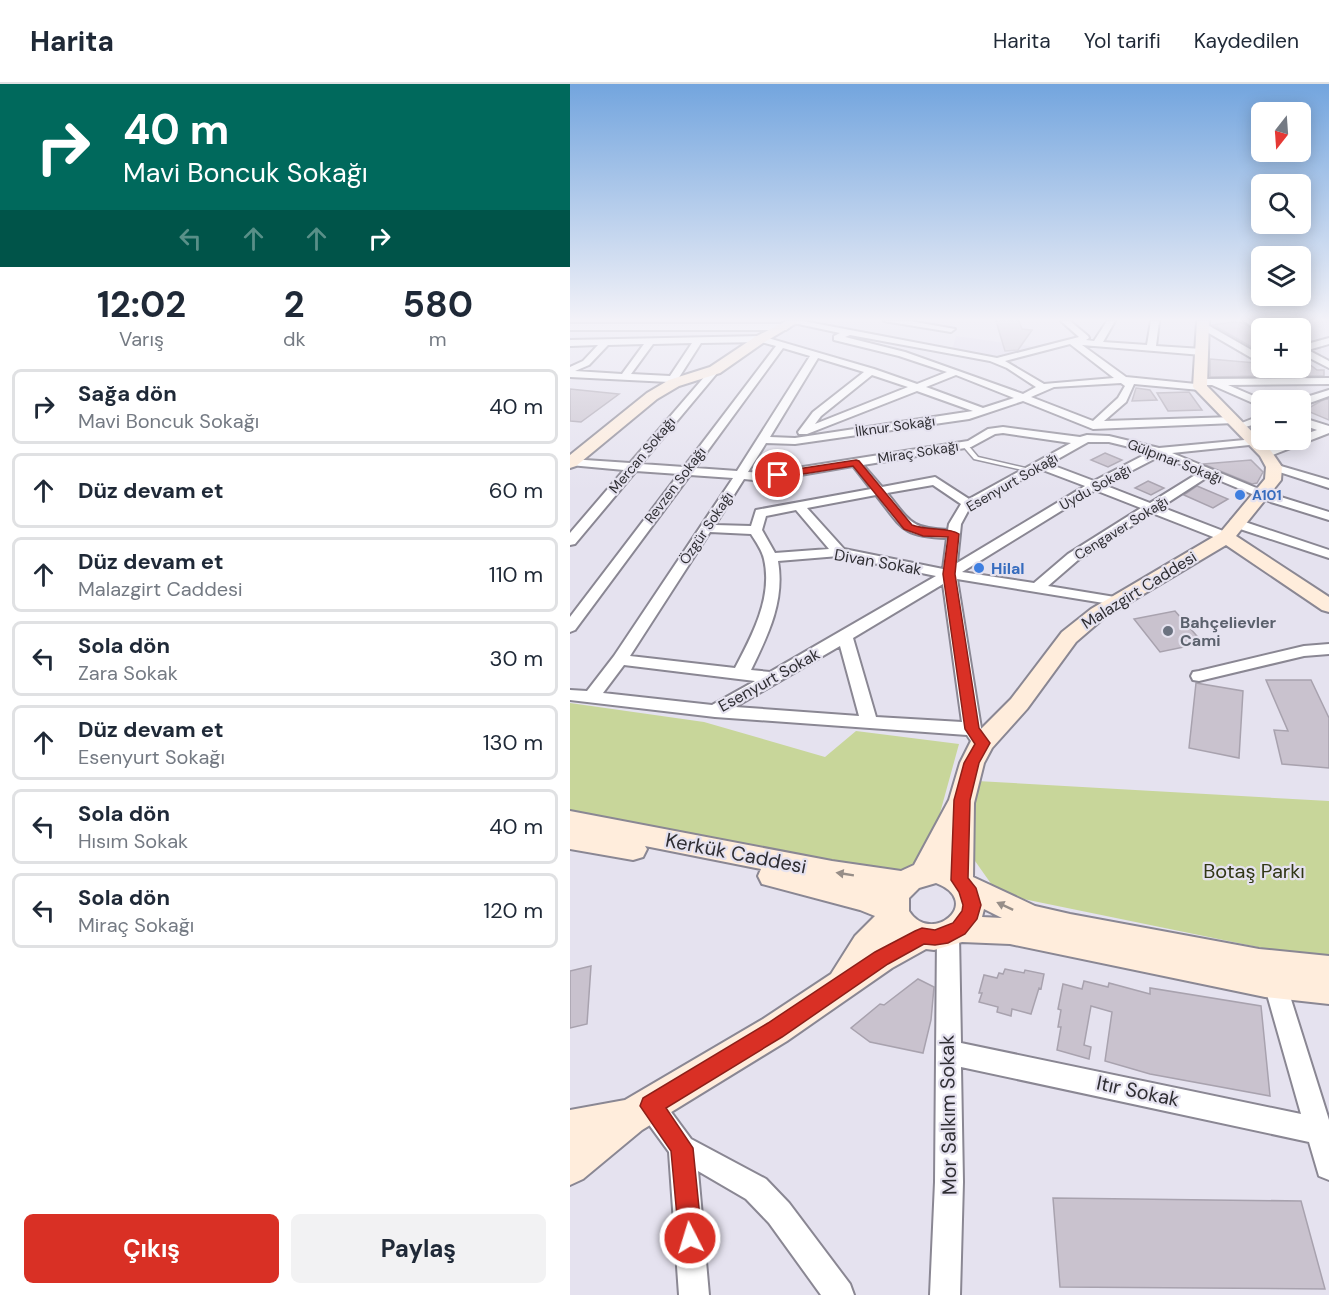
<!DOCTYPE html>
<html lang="tr">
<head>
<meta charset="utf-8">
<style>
  body { margin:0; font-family:"DM Sans",sans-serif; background:#f2f2f3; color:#1f2937; height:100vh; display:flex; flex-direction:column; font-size:22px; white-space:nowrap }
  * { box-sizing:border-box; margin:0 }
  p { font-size:20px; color:#747a83 }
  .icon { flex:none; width:33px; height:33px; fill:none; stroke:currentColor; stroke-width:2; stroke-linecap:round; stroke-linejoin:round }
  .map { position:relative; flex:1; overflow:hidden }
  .details { display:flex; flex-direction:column; background:#fff; width:570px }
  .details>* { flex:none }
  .top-card { background:#00695c; color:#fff; overflow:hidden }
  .needle { width:39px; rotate:197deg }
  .buttons { position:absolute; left:681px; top:18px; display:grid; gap:12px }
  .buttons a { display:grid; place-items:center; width:60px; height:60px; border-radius:9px; background:#fff; box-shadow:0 3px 15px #0003; font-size:30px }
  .pin { position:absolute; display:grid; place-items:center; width:51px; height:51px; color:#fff; margin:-26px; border:3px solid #fff; border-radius:50%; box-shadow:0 2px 6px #0007 }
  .me { position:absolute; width:66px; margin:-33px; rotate:355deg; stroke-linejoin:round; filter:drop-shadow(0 0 4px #0008) }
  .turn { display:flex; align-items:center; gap:21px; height:126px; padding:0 24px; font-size:27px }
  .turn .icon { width:78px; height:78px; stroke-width:2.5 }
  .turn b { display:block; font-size:42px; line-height:51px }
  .lanes { display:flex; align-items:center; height:57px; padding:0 24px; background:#0003; justify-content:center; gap:30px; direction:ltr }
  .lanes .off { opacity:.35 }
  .eta { display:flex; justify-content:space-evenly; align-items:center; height:102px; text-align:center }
  .eta b { font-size:36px; font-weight:700; line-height:42px }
  .primary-button { display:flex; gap:12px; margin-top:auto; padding:12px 24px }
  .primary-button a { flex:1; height:69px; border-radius:9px; background:#d93025; color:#fff; font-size:24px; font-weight:700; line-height:69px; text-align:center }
  .primary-button a+a { background:#f2f2f3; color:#1f2937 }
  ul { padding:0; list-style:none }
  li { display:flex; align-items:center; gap:18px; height:75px; margin:0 12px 9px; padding:0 12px; border:3px solid #e0e1e3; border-radius:9px }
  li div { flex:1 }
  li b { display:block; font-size:22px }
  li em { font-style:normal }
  header { display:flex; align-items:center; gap:36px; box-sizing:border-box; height:84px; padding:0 30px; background:#fff; border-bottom:2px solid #e0e1e3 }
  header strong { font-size:28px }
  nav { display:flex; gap:33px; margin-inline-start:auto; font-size:21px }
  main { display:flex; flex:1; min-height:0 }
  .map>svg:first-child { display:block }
</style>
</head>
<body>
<header>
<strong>Harita</strong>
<nav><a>Harita</a><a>Yol tarifi</a><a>Kaydedilen</a></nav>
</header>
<main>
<section class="details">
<div class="top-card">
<div class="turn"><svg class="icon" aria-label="right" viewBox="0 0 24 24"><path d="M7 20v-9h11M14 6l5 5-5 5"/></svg><div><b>40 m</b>Mavi Boncuk Sokağı</div></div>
<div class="lanes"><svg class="icon off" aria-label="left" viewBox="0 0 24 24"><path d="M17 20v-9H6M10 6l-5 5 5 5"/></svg><svg class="icon off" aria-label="ahead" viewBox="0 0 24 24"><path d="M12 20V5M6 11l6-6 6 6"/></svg><svg class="icon off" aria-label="ahead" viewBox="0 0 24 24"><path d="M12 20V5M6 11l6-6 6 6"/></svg><svg class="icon" aria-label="right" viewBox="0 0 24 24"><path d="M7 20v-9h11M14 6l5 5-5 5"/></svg></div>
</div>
<div class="eta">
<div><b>12:02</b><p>Varış</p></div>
<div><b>2</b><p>dk</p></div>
<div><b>580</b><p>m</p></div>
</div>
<ul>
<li><svg class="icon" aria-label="right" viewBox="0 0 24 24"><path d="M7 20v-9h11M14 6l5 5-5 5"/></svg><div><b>Sağa dön</b><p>Mavi Boncuk Sokağı</p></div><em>40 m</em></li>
<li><svg class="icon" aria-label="ahead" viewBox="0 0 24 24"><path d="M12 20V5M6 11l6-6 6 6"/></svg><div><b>Düz devam et</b></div><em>60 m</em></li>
<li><svg class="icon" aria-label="ahead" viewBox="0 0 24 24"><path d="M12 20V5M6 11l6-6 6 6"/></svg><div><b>Düz devam et</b><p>Malazgirt Caddesi</p></div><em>110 m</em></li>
<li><svg class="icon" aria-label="left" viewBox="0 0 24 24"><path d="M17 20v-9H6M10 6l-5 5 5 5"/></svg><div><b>Sola dön</b><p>Zara Sokak</p></div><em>30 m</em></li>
<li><svg class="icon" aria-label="ahead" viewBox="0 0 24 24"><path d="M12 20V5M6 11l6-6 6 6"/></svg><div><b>Düz devam et</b><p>Esenyurt Sokağı</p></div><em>130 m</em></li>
<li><svg class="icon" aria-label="left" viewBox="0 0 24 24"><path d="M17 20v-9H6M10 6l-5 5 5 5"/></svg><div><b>Sola dön</b><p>Hısım Sokak</p></div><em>40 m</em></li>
<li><svg class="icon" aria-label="left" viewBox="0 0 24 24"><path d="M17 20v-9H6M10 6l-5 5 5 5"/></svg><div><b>Sola dön</b><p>Miraç Sokağı</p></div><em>120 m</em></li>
</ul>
<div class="primary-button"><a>Çıkış</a><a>Paylaş</a></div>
</section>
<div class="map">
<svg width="759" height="1211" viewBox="0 0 759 1211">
  <rect width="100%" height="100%" fill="#e5e2ef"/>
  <path fill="#dad5ea" d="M386,252L465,263L428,274L382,266Z"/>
  <path fill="#c8d69a" d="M0,619L134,638L255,673L286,647L389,660L359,769L349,783L314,792L0,732Z
    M407,697L759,717V871L722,870L434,811L422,801L405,777L404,746L399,731Z"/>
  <path fill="#c9c2ce" stroke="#a8a2ae" stroke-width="1.5" d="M426,237H449L452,245L462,246L448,266L435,267Z
    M663,238L673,239L688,249L692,248V269L643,241Z
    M730,273L747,286H754V292H713L705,284H730Z
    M640,275L686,279L692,282V292L640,293Z
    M566,304L580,306L587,316L562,317Z
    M0,305L49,310L11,338L0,337Z
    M619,308L632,326L598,327L587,309Z
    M759,314V336L735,326L751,317Z
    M535,369L552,376L538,383L521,376Z
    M681,376L693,388L687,399L682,400L633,380Z
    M578,397L594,404L581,411L565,404Z
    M627,402L658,415L643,424L614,411Z
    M605,527L633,559L590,568L564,535Z
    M696,596H741L759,634V684L712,680L704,646L718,647Z
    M626,599L673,607L669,674L619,664Z
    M21,882L17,940L0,944V887Z
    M435,885L454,889L455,886L474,890L471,905L469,904L461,930L442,925L441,932L427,928L428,923L409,918L412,909H409L414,891L427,894L429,889L433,890Z
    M348,895L364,903L361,936L353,969L300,958L281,944L310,920L314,921Z
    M514,897L538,903L539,899L580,910V904L691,922L700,1012L580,990L535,977L542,928L521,922L514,961L521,963L519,975L487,966L491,943H488L491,926L488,925L493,900L512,905Z
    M483,1114L731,1117L755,1205L490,1203Z"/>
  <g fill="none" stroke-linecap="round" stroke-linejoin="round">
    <defs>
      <path id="lane" d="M395,359L397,360L408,373L464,386L461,388L404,375L392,361Z"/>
      <path id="street" d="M233,237L427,274L509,253L491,237H500L518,252L519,254L516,256L524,257L537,237H545L533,258L577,261L581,237H589L586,262L632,265L636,268L632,271L512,261L556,293L626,300L627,296L630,295L759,294V300L658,301L693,316L692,323L642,301H633L635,303L630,306L564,300L556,318L534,337L664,333L669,336L664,339L523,345L453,317L399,335L225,360L196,359L178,388L195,389L398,357L418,345L433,343L510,353L517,351L539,352L589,364L685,355L690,358L689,360L602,369L701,410L759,428V436L701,418L639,392L591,423L661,450L663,453L661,456H651L582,429L508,476L478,502L551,514L553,517L551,520L546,521L387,495L411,644L421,659L418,663C406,667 403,660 397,651L145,633L0,616V606L17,607L44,572L163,394L120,391L5,546L0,548V533L109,390L66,387L5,460L0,461V449L54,386L0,381V375L60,379L142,284H148V288L71,380L114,383L206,262L191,258L131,259L108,295L109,299L104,302L99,298L0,293V283L13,277L28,261L0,262V256L191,252L304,285L347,300L377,288L329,272L264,256V252L270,249L219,238ZM280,251L420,277L437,284L466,303L453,310L335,268L275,253ZM122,259L100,292L61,290L83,260ZM74,260L52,290L5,287L19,281L38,261ZM500,260L544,294L474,300L435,277ZM213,264L240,272L167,387L125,384ZM248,274L294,288L243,328L228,348L229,350H237L347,307L403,327L225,354L200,353ZM302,291L338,303L245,340L251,332ZM386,291L444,314L413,324L356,303ZM551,299L555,302L548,314L523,337L461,313L484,303ZM433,349L501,359L399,415L365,393L312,403L293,381L401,363L425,350ZM518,358H539L580,368L524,397L479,380ZM590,372L630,388L580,419L534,401ZM283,382L301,405L186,426L181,442L145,441L174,395L195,397ZM470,385L515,402L387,479L391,440L398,427ZM363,401L391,420L379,440L378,446C340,445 340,437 317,409ZM525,406L571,424L498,470L464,499L392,488ZM306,411C333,445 331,452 377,454L373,485L274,465L237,424ZM226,426L259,465L205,469L192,446L196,432ZM140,448L181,450C186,458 192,466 194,475C203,513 182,552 165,584L60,572ZM269,472L366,492L200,588L181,586C198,551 215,517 208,477ZM373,500L392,638L306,633L283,554ZM270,562L289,632L165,623ZM54,581L185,597L142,621L33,609Z
        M314,237H340L385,245L381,248Z
        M674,237H685L696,244L689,247Z
        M0,240H216L220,243L216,246H0Z
        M630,240H636L692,272V280L630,244Z
        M759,254V260L738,266L759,277V284L730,269V262Z
        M759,306V312L734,321L730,322V316H727Z
        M692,331V338L669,345L664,342Z
        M730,333L759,342V349L700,372H692V368L723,356H730V352L747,346L730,340Z
        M704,380L759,396V404L700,385L698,383Z
        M666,435L759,466V474L661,442L660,439L661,436Z
        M759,560V570L734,572L629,597L623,596L621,592L623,588L629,587L734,562Z
        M378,841L386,844L389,851L391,959L731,1030L694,900L698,893L706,889L714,893L759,1036V1096L749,1092L739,1058L391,983L393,1098L390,1211H360L365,1098L367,851L370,844Z
        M81,1009L90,1013L121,1055L196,1095L219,1119L280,1200L284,1211H251L199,1139L176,1115L128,1087L139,1211H109L99,1068L72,1031L68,1022L72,1013Z"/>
      <path id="secondary" d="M216,237H230L193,259L150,289L109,302L87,315L6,382L0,384V371L77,309L99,296L140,283L185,253Z
        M627,237H639L637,302L701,367L712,383L711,396L666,452L759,513V528L752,526L656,461L535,533L506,558L457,625L422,664L414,679L404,719L403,793L465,822L500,830L689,865L759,872V920L695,913L440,860L392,858L364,866L356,865L322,884L217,957L72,1046L13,1095L0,1101V1026L55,1016L193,935L261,890L285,852L305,832L290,826L192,800L188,792L191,785L75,762L77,765L73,773L63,776L0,765V727L262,777L331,787L344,781L379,716L390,679L403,653L441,615L492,548L521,525L650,449L695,395L696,383L690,372L623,303ZM366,799C415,818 361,862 339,827V814L349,804ZM414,825L432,834L412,833Z"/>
    </defs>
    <use href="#lane" stroke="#8a8793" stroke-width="3"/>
    <use href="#street" stroke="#8a8793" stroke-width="4"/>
    <use href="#secondary" stroke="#8a8793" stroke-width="4"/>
    <use href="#lane" fill="#fff" fill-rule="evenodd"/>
    <use href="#street" fill="#fff" fill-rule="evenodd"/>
    <use href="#secondary" fill="#ffeddc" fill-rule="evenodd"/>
  </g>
  <defs><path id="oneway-solid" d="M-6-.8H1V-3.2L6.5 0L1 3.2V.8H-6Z" transform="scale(1.5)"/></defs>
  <g fill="#978e88">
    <use href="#oneway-solid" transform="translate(275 790) rotate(-171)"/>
    <use href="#oneway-solid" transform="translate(435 822) rotate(-155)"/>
  </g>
  <linearGradient id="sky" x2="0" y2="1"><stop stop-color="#73a5de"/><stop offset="0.58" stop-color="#f3f2f8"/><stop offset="1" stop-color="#f3f2f8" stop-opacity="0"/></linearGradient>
  <rect width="759" height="407" fill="url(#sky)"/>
  <path fill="#d93025" stroke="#8d1f18" stroke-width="1.5" d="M286,376L289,377L342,441C357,447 380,443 389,450L385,490L409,644L420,659L409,679L400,716L398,794L406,804L411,821L407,835L395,850L378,859L365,861L354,860L318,880L212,953L96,1024L123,1064L132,1154L129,1163L120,1166L112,1163L109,1154L101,1067L70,1022L73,1014L198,939L305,868L345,847L352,844L365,846L383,839L392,827L393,821L389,808L381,796L384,716L394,679L405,660L395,645L373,490L378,453L353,452L334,445L283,382L208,394L204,391L208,388Z"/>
  <g fill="#3f7fe0" stroke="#e5e2ef" stroke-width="2">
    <circle cx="670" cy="411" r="6"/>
    <circle cx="409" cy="484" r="6"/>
  </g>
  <circle fill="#6b7280" stroke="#e5e2ef" stroke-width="2" cx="598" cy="547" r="6"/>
  <g text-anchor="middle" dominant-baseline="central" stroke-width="4.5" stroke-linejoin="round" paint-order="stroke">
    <g font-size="14" fill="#2f2e33" stroke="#e5e2ef">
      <text transform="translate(325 342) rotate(-8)">İlknur Sokağı</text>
      <text transform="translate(348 368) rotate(-9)">Miraç Sokağı</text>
      <text transform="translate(72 371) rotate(-50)">Mercan Sokağı</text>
      <text transform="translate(605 377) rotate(21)">Gülpınar Sokağı</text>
      <text transform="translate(442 398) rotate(-30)">Esenyurt Sokağı</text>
      <text transform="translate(105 401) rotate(-53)">Revzen Sokağı</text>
      <text transform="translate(525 403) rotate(-29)">Uydu Sokağı</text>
      <text transform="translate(136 444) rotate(-56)">Özgür Sokağı</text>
      <text transform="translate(551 444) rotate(-32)">Cengaver Sokağı</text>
    </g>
    <g font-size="14" font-weight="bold" fill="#366cbe" stroke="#e5e2ef" text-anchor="start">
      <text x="682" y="411">A101</text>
    </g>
    <g font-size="16" fill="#2f2e33" stroke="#e5e2ef">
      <text transform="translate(308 478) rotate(10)">Divan Sokak</text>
      <text transform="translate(569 506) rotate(-32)">Malazgirt Caddesi</text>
      <text transform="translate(199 596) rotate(-29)">Esenyurt Sokak</text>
    </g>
    <g font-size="16" font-weight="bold" fill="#366cbe" stroke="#e5e2ef" text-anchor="start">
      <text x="421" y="484">Hilal</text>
    </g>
    <g font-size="16" font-weight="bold" fill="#5b616d" stroke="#e5e2ef" text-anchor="start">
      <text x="610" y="538">Bahçelievler<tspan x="610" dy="18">Cami</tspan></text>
    </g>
    <g font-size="20" fill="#2f2e33" stroke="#e5e2ef">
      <text transform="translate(166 769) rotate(11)">Kerkük Caddesi</text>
      <text transform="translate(568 1007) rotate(12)">Itır Sokak</text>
      <text transform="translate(378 1031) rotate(-91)">Mor Salkım Sokak</text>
    </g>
    <g font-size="20" fill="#313715" stroke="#e5e2ef">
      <text x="684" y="787">Botaş Parkı</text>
    </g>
  </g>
</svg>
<div class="buttons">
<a><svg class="needle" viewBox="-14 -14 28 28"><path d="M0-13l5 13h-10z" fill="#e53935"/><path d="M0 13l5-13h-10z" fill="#747a83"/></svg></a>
<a><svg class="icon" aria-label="search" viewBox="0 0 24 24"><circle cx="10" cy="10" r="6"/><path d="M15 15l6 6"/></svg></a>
<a><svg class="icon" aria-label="layers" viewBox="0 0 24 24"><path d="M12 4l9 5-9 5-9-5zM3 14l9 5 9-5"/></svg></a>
<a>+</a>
<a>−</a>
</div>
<div class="pin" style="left:208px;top:391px;background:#d93025"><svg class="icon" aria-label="arrive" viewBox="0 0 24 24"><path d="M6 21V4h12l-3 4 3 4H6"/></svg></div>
<svg class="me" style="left:120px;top:1154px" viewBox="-20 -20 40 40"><circle r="17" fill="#d93025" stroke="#fff" stroke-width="3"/><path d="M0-11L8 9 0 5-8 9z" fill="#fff"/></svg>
</div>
</main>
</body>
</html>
